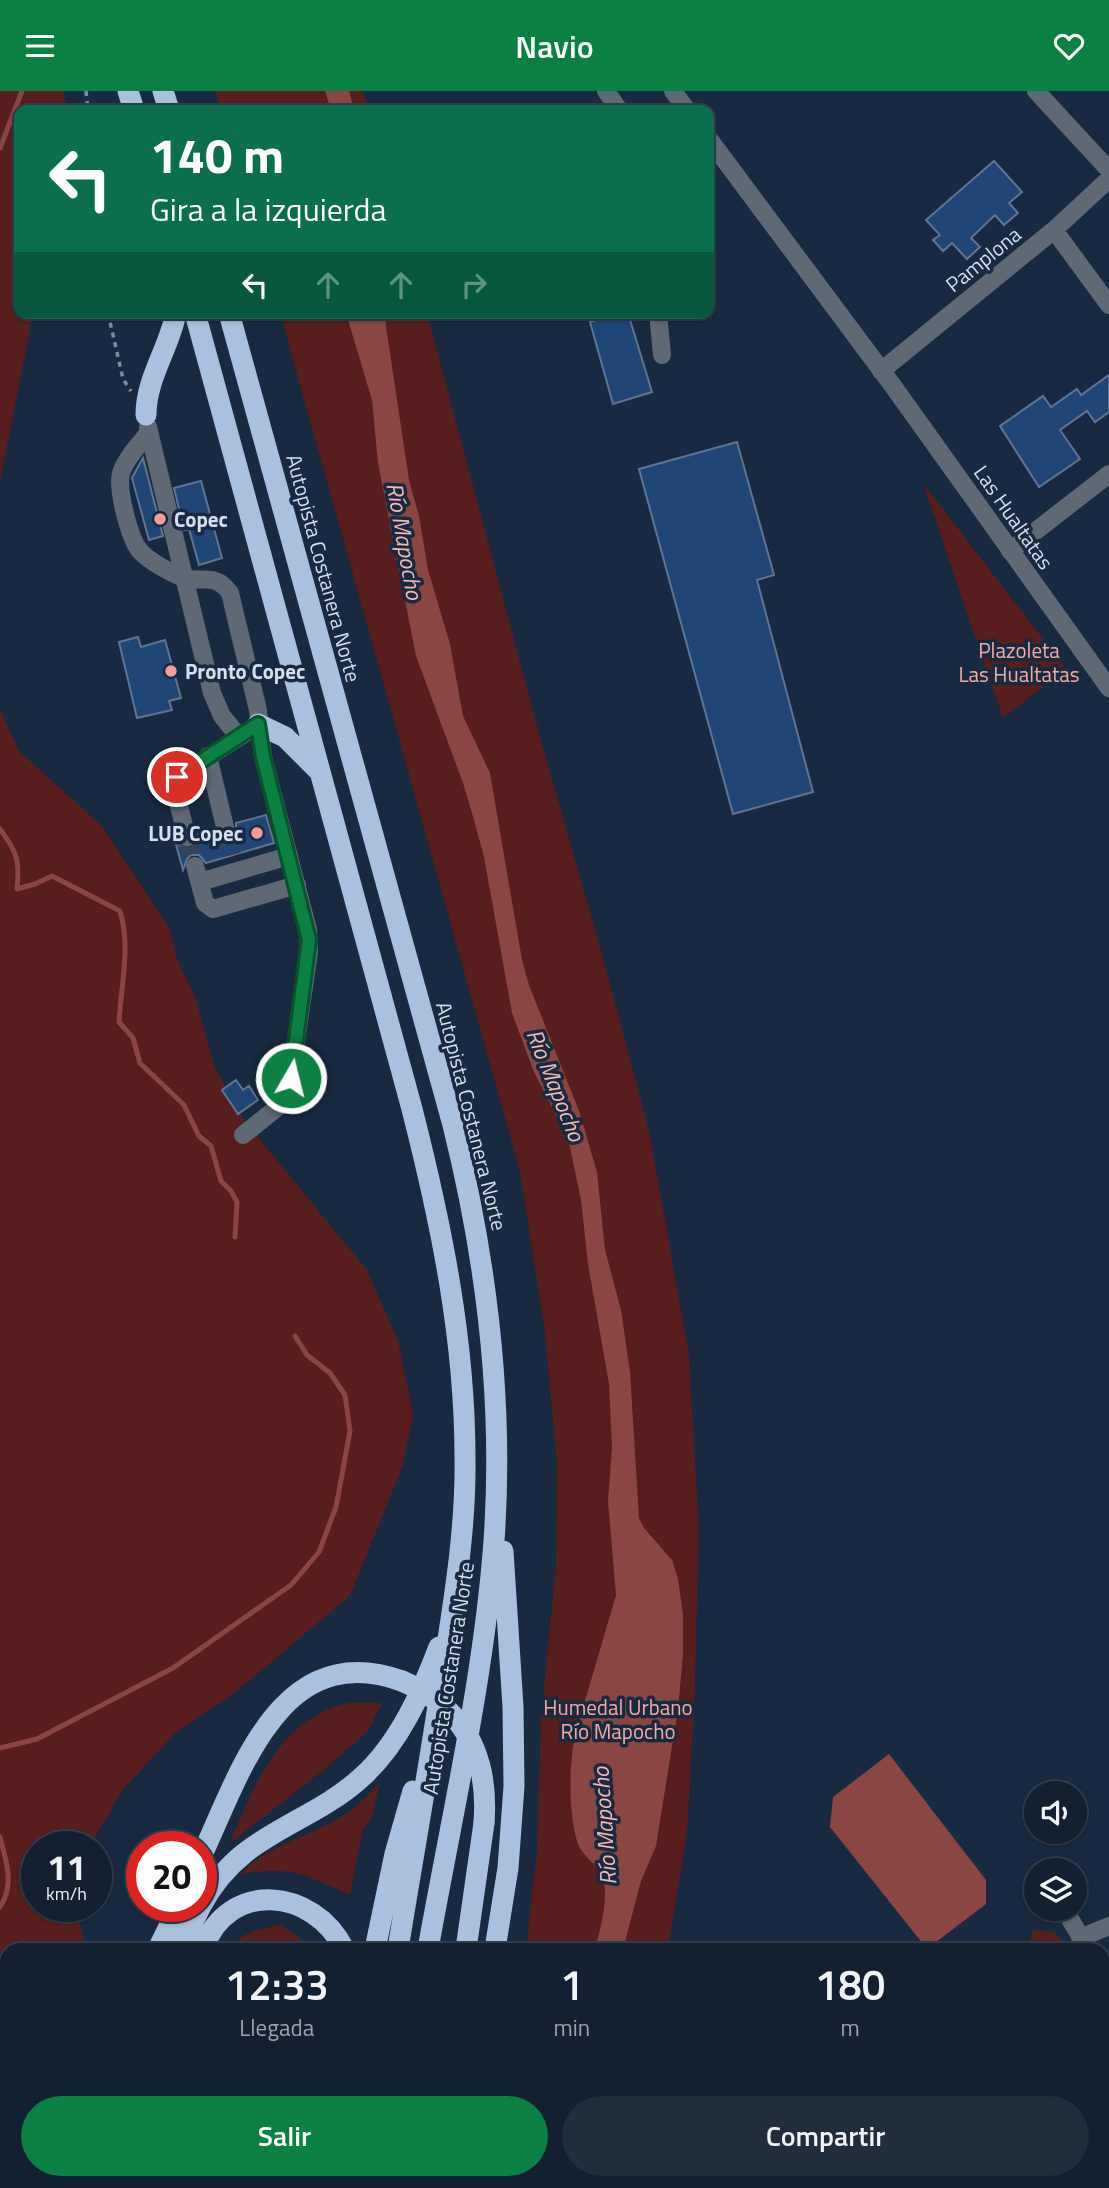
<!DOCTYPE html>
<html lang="es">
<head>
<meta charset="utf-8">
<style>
  body { margin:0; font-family:"Titillium Web",sans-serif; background:#1f2d3d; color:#f1f3f6; height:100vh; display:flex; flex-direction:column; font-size:26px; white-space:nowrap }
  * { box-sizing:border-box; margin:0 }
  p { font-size:23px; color:#9ca3ab }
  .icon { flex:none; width:38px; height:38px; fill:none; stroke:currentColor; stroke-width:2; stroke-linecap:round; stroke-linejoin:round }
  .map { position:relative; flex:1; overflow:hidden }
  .details { position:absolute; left:0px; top:1852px; width:1110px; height:247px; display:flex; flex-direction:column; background:#122031; border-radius:21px 21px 0 0; box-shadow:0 2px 5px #0004,0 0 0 2px #313e4d }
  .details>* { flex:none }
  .guide { position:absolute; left:14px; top:14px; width:700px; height:214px; border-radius:14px; box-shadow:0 2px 5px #0004,0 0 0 2px #313e4d; background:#0b6e4f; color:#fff; overflow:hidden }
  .tools { position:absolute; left:1024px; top:1690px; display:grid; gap:14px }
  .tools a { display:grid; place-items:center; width:63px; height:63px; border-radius:50%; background:#122031; box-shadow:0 2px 5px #0004,0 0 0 2px #313e4d; font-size:35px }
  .speed { position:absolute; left:21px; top:1740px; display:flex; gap:14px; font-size:35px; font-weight:700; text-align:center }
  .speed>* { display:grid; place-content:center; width:91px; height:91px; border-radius:50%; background:#122031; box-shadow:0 2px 5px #0004,0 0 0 2px #313e4d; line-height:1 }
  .speed small { font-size:18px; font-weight:400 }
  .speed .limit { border:10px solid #d22; background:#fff; color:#111 }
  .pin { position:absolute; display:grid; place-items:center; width:60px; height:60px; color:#fff; margin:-30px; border:4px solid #fff; border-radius:50%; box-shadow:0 2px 7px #0007 }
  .me { position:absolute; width:77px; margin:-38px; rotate:8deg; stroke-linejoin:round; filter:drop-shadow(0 0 5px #0008) }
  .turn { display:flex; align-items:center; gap:24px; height:147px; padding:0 21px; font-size:32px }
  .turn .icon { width:91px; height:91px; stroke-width:2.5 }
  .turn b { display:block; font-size:49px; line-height:60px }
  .lanes { display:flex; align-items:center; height:66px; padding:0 21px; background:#0003; justify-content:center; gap:35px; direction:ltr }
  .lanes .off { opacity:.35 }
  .eta { display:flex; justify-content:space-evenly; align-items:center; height:119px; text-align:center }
  .eta b { font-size:42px; font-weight:600; line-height:49px }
  .primary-button { display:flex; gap:14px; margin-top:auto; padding:14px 21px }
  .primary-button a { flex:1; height:80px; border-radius:42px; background:#0b8043; color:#fff; font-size:28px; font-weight:600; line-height:80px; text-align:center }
  .primary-button a+a { background:#1f2d3d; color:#f1f3f6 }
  header { display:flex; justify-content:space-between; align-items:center; height:91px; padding:0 21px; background:#0b8043; color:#fff; font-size:32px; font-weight:600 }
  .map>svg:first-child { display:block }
</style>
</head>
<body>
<header><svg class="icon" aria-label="menu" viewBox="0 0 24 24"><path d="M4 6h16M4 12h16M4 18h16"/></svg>Navio<svg class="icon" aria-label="heart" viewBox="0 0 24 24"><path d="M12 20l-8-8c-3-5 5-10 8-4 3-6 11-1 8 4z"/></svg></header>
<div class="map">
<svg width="1109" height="2097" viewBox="0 0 1109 2097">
  <rect width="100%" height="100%" fill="#182a41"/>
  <path fill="#571e1d" d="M0,0H64L66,19H19V222H33L0,391Z
    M215,0H363L369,19H222Z
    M280,222H427L540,646L599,852L649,1039L689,1265L699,1439L694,1620L687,1740L668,1858H526L537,1760L541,1625L556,1476L557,1374L545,1240L520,1080Z
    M923,392L1066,578L1003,627Z
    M0,618L19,660L103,736L169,836L178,871L195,905L215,977L244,1029L367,1179L398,1250L413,1323L403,1374L350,1505L233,1603L175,1642L122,1700L90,1755H37V1815H76L86,1858H7V2091H17L15,2097H0Z
    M382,1612L368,1640L326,1677L229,1753C253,1698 277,1634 339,1614C351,1610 368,1612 382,1612Z
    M380,1692L371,1728L362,1741L350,1804C307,1784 289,1773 240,1784C264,1756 303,1748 334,1730C352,1721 366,1706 380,1692Z
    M280,1834L299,1846L309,1858H231C241,1840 261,1838 280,1834Z
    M1033,1839L1054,1841L1070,1858H1028Z
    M204,2091H285L283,2097H203Z
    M479,2091H624L622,2097H478Z"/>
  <path fill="#894642" d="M325,0H349L354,19H331Z
    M346,222H384L409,389L419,425L428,479L450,553L463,625L490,682L522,869L529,894L579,1020L597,1081L605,1159L621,1219L630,1281L639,1427L644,1437L672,1469L678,1488L683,1524V1563L678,1618L656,1755L641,1790L623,1858H595C600,1838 611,1803 601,1783C595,1772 582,1764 578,1753C568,1724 569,1673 575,1644L616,1504L608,1410L612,1356L609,1293L588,1173L581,1109L568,1047L534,981L512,922L484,766L474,729L463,692L416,565L378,372L372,309Z
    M889,1663L986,1789V1813L927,1858L830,1736L833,1706Z"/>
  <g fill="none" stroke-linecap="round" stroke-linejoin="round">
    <path stroke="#894642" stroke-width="5" d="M0,57L22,0
      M0,738C17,761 20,769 17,798L35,793L52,785L120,820C131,856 121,894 119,931L133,947L140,972L184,1014L199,1045L211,1055L221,1090L231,1100L237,1111L235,1146
      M0,1657L37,1648L173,1577L291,1494L319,1461L336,1416L350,1340L345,1304L330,1282L307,1264L295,1245
      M0,1746C6,1770 15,1793 0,1816
      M0,1882L7,1893"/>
  </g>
  <path fill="#204676" stroke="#607591" stroke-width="2" d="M994,70L1022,101L1009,112L1018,122L1004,134L995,124L971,147L980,156L967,168L952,152L943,160L933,149L940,144L926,129Z
    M619,222H628L652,301L613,313L590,231Z
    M1109,284V321L1095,331L1087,320L1060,339L1080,368L1039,396L1000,335L1043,305L1051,316L1077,298L1081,304Z
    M737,351L774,484L757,489L813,701L733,723L639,378Z
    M143,367L163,445L149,449L132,387Z
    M201,390L222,467L199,474L189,438L184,439L174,397Z
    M138,546L141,556L165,549L181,607L169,610L172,619L137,627L119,551Z
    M266,724L274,752L206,772L199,764H191L187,768L183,779L175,750L183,757H191L198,750V743L214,739L221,747H228L236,740V732Z
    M236,989L243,999L249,995L258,1009L238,1023L222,999Z"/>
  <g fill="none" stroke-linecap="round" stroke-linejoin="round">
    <path stroke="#34455b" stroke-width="18" stroke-dasharray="18 9" stroke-linecap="butt" d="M225,736L232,764
      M187,746L195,775"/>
    <path stroke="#7c8b9e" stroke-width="3.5" stroke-dasharray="5 5" stroke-linecap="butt" d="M86,0L88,19
      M108,222L123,288L131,300
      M1102,1916H1109"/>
    <path stroke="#5f6875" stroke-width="18" d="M606,0L619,19
      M673,0L687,19
      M1036,0L1109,79
      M709,48L893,295L1109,597
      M1054,139L1109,214
      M658,222L662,264
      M881,280L1054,139L1109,88
      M148,336L212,602L222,625L239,646
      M149,341C139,354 126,367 121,382C117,398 129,447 140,460C149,470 169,481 181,486C198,494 214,479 230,502L258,619L263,666L308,839L309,861L289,998L278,1016L243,1044
      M1010,460L1109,383
      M208,665L225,736
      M187,746L175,700L177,686L247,641
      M195,775L205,812L213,818L297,794
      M200,791L289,765
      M1070,1828L1088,1858
      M1080,1847L1109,1835
      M1102,1879L1109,1888
      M1102,1956L1109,1938"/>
    <path stroke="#94a7c0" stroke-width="18" d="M1102,1963L1109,1960
      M1102,1988L1109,1984
      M1102,2079L1109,2077
      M735,2091L747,2097
      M761,2091L794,2097
      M981,2093L1013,2091
      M49,2097L52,2091
      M94,2097L97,2091"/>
    <path stroke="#a9c0de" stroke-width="21" d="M128,0L134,19
      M163,0L169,19
      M195,222L412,1018C441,1132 465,1248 465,1367C466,1432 456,1497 446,1561C432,1661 414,1759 398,1858
      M229,222L453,1034C487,1171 504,1308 494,1450C484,1587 452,1723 428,1858
      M146,324C146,287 169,258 176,222
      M258,633L285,646L318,679
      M201,1766C240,1683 280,1546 402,1590
      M201,1815C240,1740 308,1736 363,1685C399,1652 422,1601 439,1556
      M158,1858L179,1815
      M179,1858L201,1815
      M203,1858C228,1788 314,1797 344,1858
      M375,1858L395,1763L413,1700
      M466,1858L484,1732
      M495,1858L508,1777L514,1695L513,1616L503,1460
      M167,2097V2091
      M328,2097L331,2091
      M357,2097L358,2091
      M387,2097L388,2091
      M422,2097L424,2091
      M444,2097L447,2091"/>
    <path stroke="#94a7c0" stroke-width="18" d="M928,2091L981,2093"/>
    <path stroke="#a9c0de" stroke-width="21" d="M402,1590C465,1617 489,1666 484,1732"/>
  </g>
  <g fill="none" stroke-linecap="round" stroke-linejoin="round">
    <defs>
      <path id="route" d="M177,686L258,633L263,666L309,849L291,987"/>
    </defs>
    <use href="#route" stroke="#07532c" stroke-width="18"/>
    <use href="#route" stroke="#0b8043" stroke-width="12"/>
  </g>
  <g fill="#f59c94" stroke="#182a41" stroke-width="2.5">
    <circle cx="160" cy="428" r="7"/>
    <circle cx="171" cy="580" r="7"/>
    <circle cx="257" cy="742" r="7"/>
  </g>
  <g text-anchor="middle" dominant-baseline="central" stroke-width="7" stroke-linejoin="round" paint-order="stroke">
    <g font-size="21" fill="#d4dfef" stroke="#182a41">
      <text transform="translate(983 168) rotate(-39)">Pamplona</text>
      <text transform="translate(1014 426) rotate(55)">Las Hualtatas</text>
      <text transform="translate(324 477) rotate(75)">Autopista Costanera Norte</text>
      <text transform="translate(472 1025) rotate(76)">Autopista Costanera Norte</text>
      <text transform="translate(448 1587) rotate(-81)">Autopista Costanera Norte</text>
    </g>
    <g font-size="21" font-weight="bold" fill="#d4dfef" stroke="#182a41" text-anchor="start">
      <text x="174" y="428">Copec</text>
      <text x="185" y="580">Pronto Copec</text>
      <text x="243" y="742" text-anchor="end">LUB Copec</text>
    </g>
    <g font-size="21" fill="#f9a8a1" stroke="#182a41">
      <text x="1019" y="559">Plazoleta<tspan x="1019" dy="24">Las Hualtatas</tspan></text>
      <text x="618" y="1616">Humedal Urbano<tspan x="618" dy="24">Río Mapocho</tspan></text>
    </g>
    <g font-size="23" font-style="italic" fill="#f6b8b3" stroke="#182a41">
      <text transform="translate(405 450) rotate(80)">Río Mapocho</text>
      <text transform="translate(556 994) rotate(68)">Río Mapocho</text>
      <text transform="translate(604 1735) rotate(-94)">Río Mapocho</text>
    </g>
  </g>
</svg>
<div class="tools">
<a><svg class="icon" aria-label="sound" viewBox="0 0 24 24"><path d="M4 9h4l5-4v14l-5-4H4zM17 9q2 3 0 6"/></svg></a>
<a><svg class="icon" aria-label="layers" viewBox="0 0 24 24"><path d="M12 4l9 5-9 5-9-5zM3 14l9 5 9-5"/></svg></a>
</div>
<div class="speed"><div>11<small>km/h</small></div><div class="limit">20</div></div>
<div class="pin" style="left:177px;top:686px;background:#d93025"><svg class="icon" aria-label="arrive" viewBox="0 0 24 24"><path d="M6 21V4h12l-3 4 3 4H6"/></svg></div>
<svg class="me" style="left:291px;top:987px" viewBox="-20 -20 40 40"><circle r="17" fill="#0b8043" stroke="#fff" stroke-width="3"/><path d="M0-11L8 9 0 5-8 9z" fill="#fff"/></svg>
<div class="guide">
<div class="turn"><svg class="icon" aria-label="left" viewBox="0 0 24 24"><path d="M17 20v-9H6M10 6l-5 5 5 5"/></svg><div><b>140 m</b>Gira a la izquierda</div></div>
<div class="lanes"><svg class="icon" aria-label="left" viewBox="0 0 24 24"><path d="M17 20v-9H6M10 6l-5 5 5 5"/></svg><svg class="icon off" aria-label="ahead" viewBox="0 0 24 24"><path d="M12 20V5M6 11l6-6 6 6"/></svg><svg class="icon off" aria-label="ahead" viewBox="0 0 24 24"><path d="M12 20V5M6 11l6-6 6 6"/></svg><svg class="icon off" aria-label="right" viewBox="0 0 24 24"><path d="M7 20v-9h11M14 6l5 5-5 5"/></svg></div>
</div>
<section class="details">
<div class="eta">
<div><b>12:33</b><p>Llegada</p></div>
<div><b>1</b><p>min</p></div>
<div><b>180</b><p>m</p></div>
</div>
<div class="primary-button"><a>Salir</a><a>Compartir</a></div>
</section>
</div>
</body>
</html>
